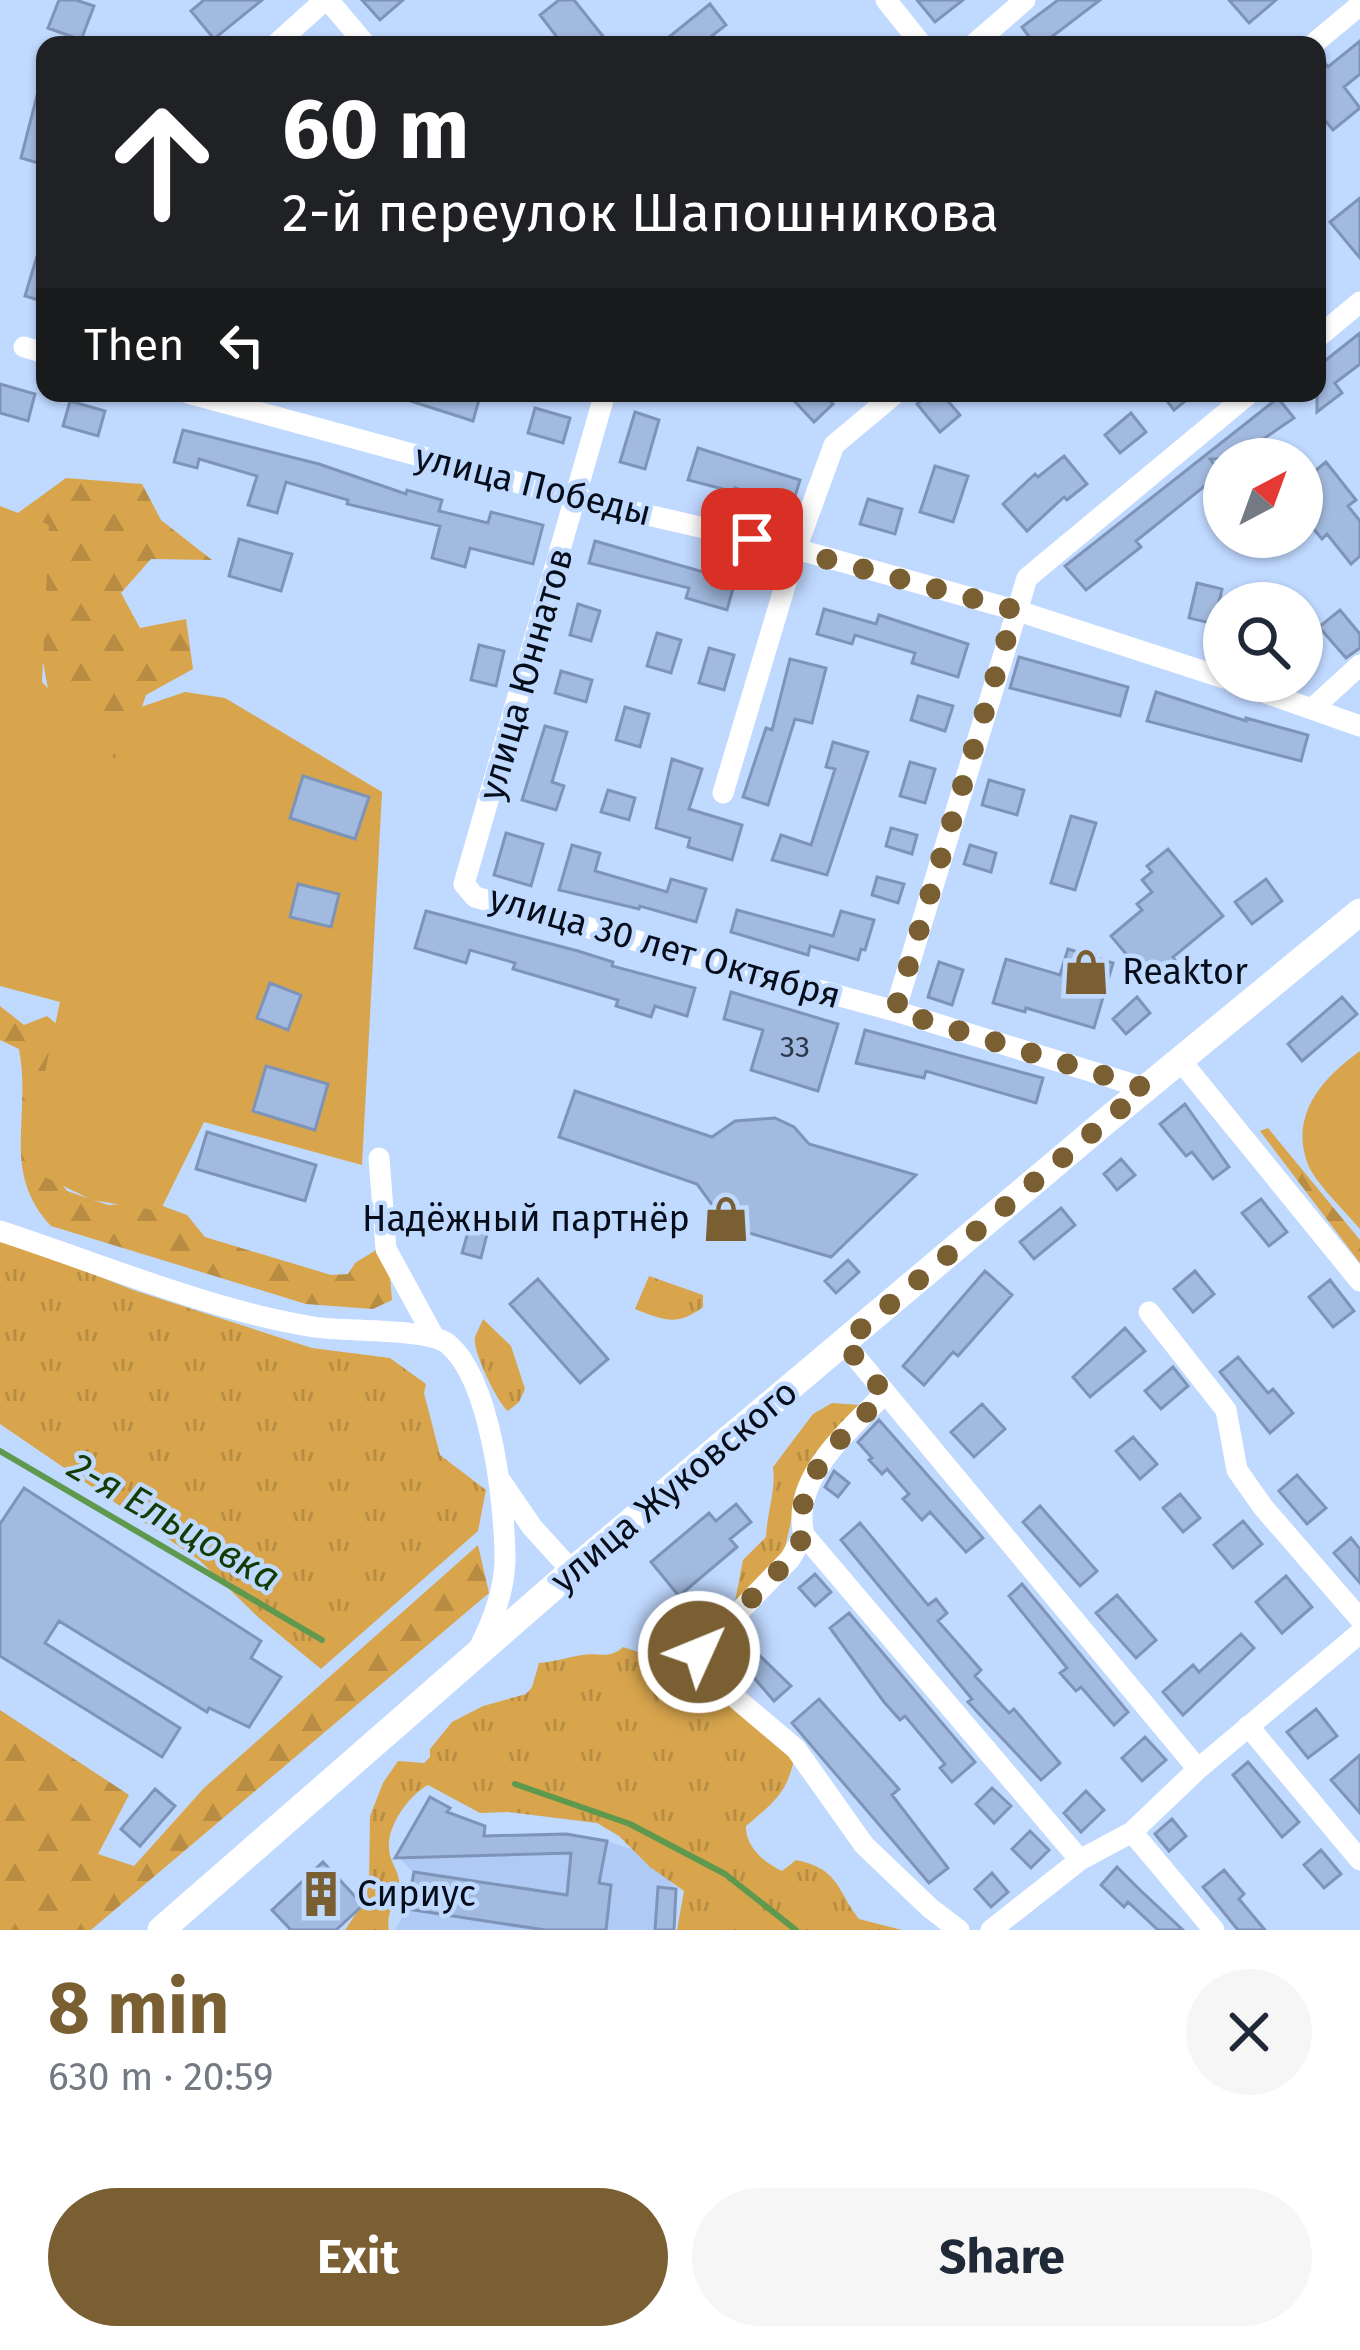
<!DOCTYPE html>
<html lang="en">
<head>
<meta charset="utf-8">
<style>
  body { margin:0; font-family:"Fira Sans",sans-serif; background:#f6f6f7; color:#1f2937; height:100vh; display:flex; flex-direction:column; font-size:45px; white-space:nowrap }
  * { box-sizing:border-box; margin:0 }
  p { font-size:39px; color:#747a83 }
  .icon { flex:none; width:66px; height:66px; fill:none; stroke:currentColor; stroke-width:2; stroke-linecap:round; stroke-linejoin:round }
  .map { position:relative; height:1930px; overflow:hidden }
  .details { display:flex; flex-direction:column; background:#fff; flex:1 }
  .details>* { flex:none }
  .guide { position:absolute; left:36px; top:36px; width:1290px; height:366px; border-radius:24px; box-shadow:0 3px 9px #0004; background:#202124; color:#fff; overflow:hidden }
  .needle { width:78px; rotate:41deg }
  .fabs { position:absolute; left:1203px; top:438px; display:grid; gap:24px }
  .fabs a { display:grid; place-items:center; width:120px; height:120px; border-radius:50%; background:#fff; box-shadow:0 3px 9px #0004; font-size:60px }
  .pin { position:absolute; display:grid; place-items:center; width:102px; height:102px; color:#fff; margin:-51px; border-radius:24px; box-shadow:0 6px 18px #0006 }
  .me { position:absolute; width:132px; margin:-66px; rotate:46deg; stroke-linejoin:round; filter:drop-shadow(0 0 9px #0008) }
  .turn { display:flex; align-items:center; gap:42px; height:252px; padding:0 48px; font-size:54px }
  .turn .icon { width:156px; height:156px; stroke-width:2.5 }
  .turn b { display:block; font-size:84px; line-height:102px }
  .then { display:flex; align-items:center; height:114px; padding:0 48px; background:#0003; gap:24px; font-size:45px }
  .round { display:grid; place-items:center; flex:none; width:126px; height:126px; border-radius:63px; background:#f6f6f7 }
  .head { display:flex; align-items:center; justify-content:space-between; height:204px; padding:0 48px }
  h1 { font-size:72px; font-weight:700; line-height:90px; color:#7a5f32 }
  .primary-button { display:flex; gap:24px; margin-top:auto; padding:24px 48px }
  .primary-button a { flex:1; height:138px; border-radius:72px; background:#7a5f32; color:#fff; font-size:48px; font-weight:700; line-height:138px; text-align:center }
  .primary-button a+a { background:#f6f6f7; color:#1f2937 }
  .map>svg:first-child { display:block }
</style>
</head>
<body>
<div class="map">
<svg width="1360" height="1930" viewBox="0 0 1360 1930">
  <defs>
    <pattern id="grass-tufts" width="24" height="20" patternUnits="userSpaceOnUse" patternTransform="scale(3)"><rect width="24" height="20" fill="#d8a54d"/><path d="M3 7l-1-3M5 7V3M7 7l1-3M15 17l-1-3M17 17v-4M19 17l1-3" fill="none" stroke="#b88d43"/></pattern>
    <pattern id="forest-firs" width="22" height="20" patternUnits="userSpaceOnUse" patternTransform="scale(3)"><rect width="22" height="20" fill="#d8a54d"/><path d="M5 1l3.5 6h-7zM16 11l3.5 6h-7z" fill="#b88d43"/></pattern>
  </defs>
  <rect width="100%" height="100%" fill="#c0d9ff"/>
  <path fill="#aecaf5" d="M430,1797L462,1818L485,1826V1836L566,1834L607,1841L649,1855L676,1889L674,1930H395L407,1909L414,1873L397,1856Z"/>
  <path fill="url(#grass-tufts)" d="M0,1237L133,1290L312,1348L390,1358L426,1384L424,1393L440,1455L486,1490L478,1531L321,1669L259,1618L199,1560L0,1424Z
    M649,1276L703,1295V1307C677,1327 663,1320 635,1309Z
    M483,1319L511,1346L525,1389L519,1402L508,1411C498,1404 472,1350 475,1338C475,1336 483,1320 483,1319Z
    M832,1403L860,1405L798,1492L782,1560L719,1626L671,1668H662L735,1601L743,1560L766,1537C767,1513 776,1490 773,1467L813,1414Z
    M623,1647L641,1653L659,1673L702,1682L796,1749C789,1791 778,1799 746,1826C745,1847 765,1863 782,1871L796,1860C840,1869 837,1891 859,1919L902,1930H677L684,1891L650,1867L619,1836L597,1823L507,1812L480,1813L428,1785C409,1795 387,1826 389,1848C389,1862 400,1871 399,1884C398,1902 385,1911 389,1930H345L359,1909L369,1883L370,1816L383,1783L398,1761L424,1763L430,1757V1749L452,1722L483,1706L526,1694L532,1687L539,1663C555,1662 567,1657 582,1655C599,1652 609,1660 623,1647Z"/>
  <path fill="url(#forest-firs)" d="M66,478L142,484L161,520L212,560L151,559L121,593L140,628L186,619L193,669L146,695L121,769L49,695L43,662L15,606L11,518Z
    M0,1006L24,1025L47,1016L60,1027L45,1160L67,1191L108,1205L152,1202L187,1215L205,1237L331,1275L348,1274L355,1263L376,1250L389,1264L392,1300L373,1309L306,1304L51,1226C0,1171 32,1119 19,1049L0,1040Z
    M1268,1128L1360,1240V1263L1260,1131Z
    M478,1545L489,1593L91,1930H0V1710L129,1795L98,1854L134,1866L204,1788Z"/>
  <path fill="#d8a54d" d="M0,506L49,525L42,682L115,759L132,710L185,692L225,698L382,792L362,1165L204,1122L160,1211L92,1200L39,1174L36,1115L60,1002L0,986Z
    M1360,1051V1229C1346,1212 1313,1181 1307,1162C1290,1113 1324,1077 1360,1051Z"/>
  <g fill="none" stroke-linecap="round" stroke-linejoin="round">
    <path stroke="#5f994e" stroke-width="6" d="M0,1451L322,1640
      M515,1784L630,1824L725,1874L796,1930"/>
  </g>
  <path fill="#a2badf" stroke="#7d94b8" stroke-width="3" d="M59,0H76L94,6L81,40L48,28Z
    M204,0H262L214,39L191,11Z
    M362,0H403L380,20Z
    M559,0H574L610,45H563L540,15Z
    M917,0H963L935,22Z
    M1058,0H1100L1041,45H1035L1022,27Z
    M1229,0H1276L1249,23Z
    M710,4L726,25L700,45H659Z
    M1360,41V74L1344,87L1360,108L1333,130L1317,111V59L1320,57L1328,67Z
    M41,80H45V165L21,158Z
    M1360,198V258L1330,222Z
    M41,243L45,244V302L25,296Z
    M1360,333V364L1335,383L1342,393L1317,412V367Z
    M0,384L35,394L28,421L0,413Z
    M399,393H481L473,421L398,397Z
    M787,393H823L833,404L814,422Z
    M930,393H941L960,415L940,432L917,404Z
    M1161,393H1195L1174,410Z
    M1278,398L1294,418L1234,459H1210L1221,473L1136,541L1141,547L1086,590L1065,566Z
    M70,401L105,411L98,436L63,426Z
    M535,408L570,418L563,443L528,433Z
    M635,412L659,420L645,469L620,462Z
    M1131,413L1146,432L1120,453L1105,435Z
    M183,430L319,464L406,494L407,490L442,500L439,511L488,523L491,512L543,525L533,564L470,548L465,567L432,558L440,526L347,504L348,500L286,482L277,513L248,505L257,476L199,459L197,468L174,462Z
    M698,448L800,480L792,506L735,488L734,492L688,480Z
    M1064,456L1087,484L1067,500L1064,497L1027,531L1003,504L1035,474L1038,477Z
    M1326,462L1356,500L1348,506L1360,521V556L1351,564L1327,534L1322,539L1302,515V502L1314,492L1304,480Z
    M935,466L968,476L953,522L920,512Z
    M868,499L902,509L895,534L860,524Z
    M239,539L292,554L281,591L229,576Z
    M595,541L735,581L727,610L686,598L689,588L589,563Z
    M1197,583L1222,589L1214,624L1189,618Z
    M578,604L600,611L591,641L570,635Z
    M824,609L876,624L879,615L968,644L958,677L912,663L915,653L855,635L852,644L817,634Z
    M1340,610L1360,634V648L1346,658L1319,627Z
    M657,633L681,640L671,673L647,666Z
    M479,645L504,651L496,686L471,680Z
    M709,648L734,655L724,690L699,683Z
    M1019,657L1128,687L1120,716L1010,688Z
    M790,659L826,668L812,723L795,719L768,805L743,797L766,728L772,730Z
    M561,671L592,680L586,702L555,693Z
    M1156,692L1246,721V718L1308,735L1301,761L1147,721Z
    M918,696L953,706L945,731L911,720Z
    M625,707L649,714L640,747L616,740Z
    M545,726L567,732L552,782L564,786L556,810L522,800Z
    M833,742L868,752L827,875L772,860L781,835L811,845L835,769L826,767Z
    M672,759L702,769L689,809L742,825L732,860L688,847L690,838L656,828Z
    M910,762L935,769L925,803L900,796Z
    M303,776L369,797L355,839L290,818Z
    M989,780L1024,790L1017,815L982,805Z
    M608,790L635,798L629,820L601,812Z
    M1071,816L1096,823L1075,890L1051,883Z
    M891,828L917,835L912,854L886,846Z
    M506,833L543,844L531,886L494,875Z
    M572,845L600,853L595,871L667,892L671,879L706,889L696,922L640,906L639,909L559,890Z
    M970,845L996,853L991,872L964,864Z
    M1168,849L1223,916L1173,957L1177,963L1151,984L1111,936L1142,910L1137,904L1152,892L1142,880L1152,872L1147,866Z
    M877,877L904,884L898,903L872,895Z
    M1266,879L1282,901L1252,924L1235,902Z
    M298,884L339,894L331,927L290,917Z
    M737,910L833,936L841,911L874,920L865,950L861,949L858,960L810,946L808,955L731,932Z
    M426,911L578,951L613,962L612,966L695,988L687,1016L655,1006L651,1017L616,1006L618,1000L513,969L515,963L470,950L466,963L415,948Z
    M1068,949L1113,963L1094,1028L1026,1008L1025,1012L993,1003L1006,959L1060,975Z
    M939,962L963,970L952,1005L928,997Z
    M270,983L301,995L288,1030L257,1018Z
    M731,992L838,1024L818,1091L751,1070L763,1030L724,1019Z
    M1137,997L1150,1013L1126,1034L1113,1019Z
    M1342,997L1357,1014L1302,1061L1288,1044Z
    M865,1030L1043,1078L1036,1103L926,1071L924,1078L856,1063Z
    M266,1066L328,1084L315,1130L253,1111Z
    M575,1091L712,1137L735,1121L775,1118L794,1127L809,1144L916,1175L831,1257L739,1230L721,1217L697,1184L559,1137Z
    M1185,1104L1229,1167L1213,1179L1192,1152L1186,1156L1160,1124Z
    M207,1132L316,1165L305,1201L196,1169Z
    M1121,1159L1135,1175L1117,1190L1104,1174Z
    M1261,1199L1287,1232L1269,1246L1242,1213Z
    M1061,1208L1075,1225L1034,1259L1020,1242Z
    M470,1225L488,1230L481,1258L462,1253Z
    M848,1260L859,1272L836,1293L825,1281Z
    M985,1271L1012,1295L958,1356L953,1352L924,1385L903,1366Z
    M1195,1271L1214,1294L1193,1312L1174,1289Z
    M538,1279L608,1359L580,1383L510,1304Z
    M1330,1280L1354,1311L1333,1327L1309,1297Z
    M1125,1328L1145,1351L1090,1397L1073,1377Z
    M1238,1357L1268,1393L1273,1389L1293,1413L1270,1433L1220,1372Z
    M1173,1367L1188,1386L1161,1409L1145,1391Z
    M982,1404L1005,1429L974,1457L951,1432Z
    M879,1420L983,1538L966,1552L930,1512L922,1520L903,1499L909,1494L887,1469L882,1474L869,1460L872,1458L858,1442Z
    M1133,1437L1157,1464L1140,1479L1116,1451Z
    M834,1471L849,1483L838,1497L825,1487Z
    M1297,1475L1326,1508L1307,1524L1279,1491Z
    M24,1488L261,1641L251,1658L281,1677L249,1727L209,1708L207,1712L59,1621L45,1643L180,1728L162,1757L0,1656V1524Z
    M1180,1494L1200,1518L1183,1532L1163,1508Z
    M736,1504L751,1522L730,1539L737,1547L679,1596L651,1562L709,1513L716,1521Z
    M1040,1506L1097,1571L1080,1586L1023,1522Z
    M1243,1521L1262,1544L1233,1568L1214,1545Z
    M860,1523L928,1605L936,1599L947,1613L938,1621L981,1670L975,1676L1009,1713L1014,1709L1060,1763L1041,1780L968,1702L972,1699L841,1540Z
    M1351,1538L1360,1549V1583L1334,1553Z
    M815,1574L831,1592L815,1606L799,1588Z
    M1286,1576L1312,1607L1282,1633L1256,1602Z
    M1022,1584L1128,1712L1114,1725L1081,1687L1076,1691L1060,1673L1067,1668L1009,1596Z
    M1117,1595L1156,1640L1136,1658L1096,1613Z
    M849,1613L975,1762L952,1782L940,1768L945,1764L905,1716L900,1720L884,1702L830,1628Z
    M1241,1634L1254,1648L1183,1715L1163,1692L1193,1665L1199,1672Z
    M757,1653L791,1686L774,1701L743,1665Z
    M819,1699L899,1789L892,1795L948,1868L929,1883L792,1723Z
    M1316,1709L1337,1736L1308,1758L1287,1732Z
    M1145,1737L1166,1760L1142,1781L1122,1758Z
    M1360,1755V1813L1331,1780Z
    M1248,1762L1299,1822L1282,1837L1233,1775Z
    M992,1788L1011,1806L994,1823L976,1804Z
    M155,1789L175,1806L140,1846L121,1829Z
    M1086,1791L1104,1810L1081,1832L1064,1813Z
    M430,1797L450,1808L447,1812L485,1826L484,1836L566,1834L607,1841L599,1883L611,1885L606,1930H545L407,1909L414,1872L567,1895L571,1853L395,1858Z
    M1172,1819L1186,1836L1169,1851L1155,1834Z
    M1030,1831L1049,1850L1031,1868L1012,1849Z
    M1321,1850L1341,1874L1324,1888L1304,1865Z
    M323,1862L363,1905L336,1930H291L272,1910Z
    M1117,1867L1140,1890L1183,1930H1158L1128,1902L1124,1907L1101,1885Z
    M1224,1870L1244,1894L1239,1899L1265,1930H1238L1203,1887Z
    M992,1873L1008,1892L991,1907L975,1889Z
    M658,1887L676,1889L674,1930H655Z"/>
  <g fill="none" stroke-linecap="round" stroke-linejoin="round">
    <path stroke="#fff" stroke-width="21" d="M328,0L366,45
      M886,0L922,45
      M275,45L325,0
      M973,45L1025,0
      M1312,45L1360,5
      M1317,338L1360,302
      M24,347L45,353
      M188,393L578,499L796,549L1015,610L1224,678
      M605,393L464,884L475,897L895,1011L1145,1088
      M1232,681L1360,726
      M1314,707L1360,665
      M723,793L796,549L834,445L896,393
      M895,1011L1027,578L1250,393
      M1180,1060L1360,1281
      M379,1158L386,1249L434,1337
      M0,1231C101,1264 209,1310 314,1327C344,1332 429,1328 448,1344C492,1381 505,1507 505,1561C504,1592 493,1621 479,1648
      M1149,1312L1226,1410L1237,1470L1263,1507L1360,1619
      M844,1343L1198,1769
      M885,1393C849,1431 790,1478 804,1535L1080,1860
      M502,1483L532,1527L572,1571
      M804,1535L790,1559L699,1653L705,1672L796,1749L864,1845L930,1908L959,1930
      M1248,1726L1360,1860
      M1132,1832L1214,1930
      M991,1930L1080,1860L1132,1832L1198,1769L1360,1633"/>
    <path stroke="#fff" stroke-width="27" d="M161,1930L572,1571L1106,1121L1360,912"/>
  </g>
  <g fill="none" stroke-linecap="round" stroke-linejoin="round">
    <path stroke="#7a5f32" stroke-width="21" stroke-dasharray="0 37.8" d="M699,1652L790,1559L804,1535C790,1478 849,1431 885,1394L844,1343L1145,1088L895,1011L1015,610L752,539"/>
  </g>
  <defs>
    <symbol id="shop-bare" viewBox="-9 -9 18 18"><path d="M-5-2.5h2.3a2.7 3.5 0 0 1 5.4 0H5L5.5 6h-11ZM-1.5-2.5h3a1.5 2.3 0 0 0-3 0Z" fill="#7a5f32" stroke="#c0d9ff" stroke-width="2.5" paint-order="stroke"/></symbol>
    <symbol id="building-bare" viewBox="-9 -9 18 18"><path d="M-4-6H4V6H1V3H-1V6H-4ZM-2.5-4.3h1.7v1.8h-1.7ZM.8-4.3h1.7v1.8H.8ZM-2.5-1h1.7V.8h-1.7ZM.8-1h1.7V.8H.8Z" fill="#7a5f32" stroke="#c0d9ff" stroke-width="2.5" paint-order="stroke"/></symbol>
  </defs>
  <g fill-rule="evenodd">
    <use href="#shop-bare" x="1053" y="939" width="66" height="66"/>
    <use href="#shop-bare" x="693" y="1186" width="66" height="66"/>
    <use href="#building-bare" x="288" y="1861" width="66" height="66"/>
  </g>
  <g text-anchor="middle" dominant-baseline="central" stroke-width="9" stroke-linejoin="round" paint-order="stroke">
    <g font-size="30" fill="#2d384b">
      <text x="795" y="1047">33</text>
    </g>
    <g font-size="36" fill="#060d1a" stroke="#c0d9ff">
      <text transform="translate(533 485) rotate(14)">улица Победы</text>
      <text transform="translate(526 674) rotate(-74)">улица Юннатов</text>
      <text transform="translate(665 947) rotate(16)">улица 30 лет Октября</text>
      <text transform="translate(674 1486) rotate(-40)">улица Жуковского</text>
    </g>
    <g font-size="36" fill="#060d1a" stroke="#c0d9ff" text-anchor="start">
      <text x="1122" y="972">Reaktor</text>
      <text x="690" y="1219" text-anchor="end">Надёжный партнёр</text>
      <text x="357" y="1894">Сириус</text>
    </g>
    <g font-size="39" font-style="italic" fill="#133b04" stroke="#c0d9ff">
      <text transform="translate(174 1522) rotate(30)">2-я Ельцовка</text>
    </g>
  </g>
</svg>
<div class="fabs">
<a><svg class="needle" viewBox="-14 -14 28 28"><path d="M0-13l5 13h-10z" fill="#e53935"/><path d="M0 13l5-13h-10z" fill="#747a83"/></svg></a>
<a><svg class="icon" aria-label="search" viewBox="0 0 24 24"><circle cx="10" cy="10" r="6"/><path d="M15 15l6 6"/></svg></a>
</div>
<div class="pin" style="left:752px;top:539px;background:#d93025"><svg class="icon" aria-label="arrive" viewBox="0 0 24 24"><path d="M6 21V4h12l-3 4 3 4H6"/></svg></div>
<svg class="me" style="left:699px;top:1652px" viewBox="-20 -20 40 40"><circle r="17" fill="#7a5f32" stroke="#fff" stroke-width="3"/><path d="M0-11L8 9 0 5-8 9z" fill="#fff"/></svg>
<div class="guide">
<div class="turn"><svg class="icon" aria-label="ahead" viewBox="0 0 24 24"><path d="M12 20V5M6 11l6-6 6 6"/></svg><div><b>60 m</b>2-й переулок Шапошникова</div></div>
<div class="then">Then<svg class="icon" aria-label="left" viewBox="0 0 24 24"><path d="M17 20v-9H6M10 6l-5 5 5 5"/></svg></div>
</div>
</div>
<section class="details">
<div class="head"><div><h1>8 min</h1><p>630 m · 20:59</p></div><a class="round"><svg class="icon" aria-label="close" viewBox="0 0 24 24"><path d="M6 6l12 12M18 6L6 18"/></svg></a></div>
<div class="primary-button"><a>Exit</a><a>Share</a></div>
</section>
</body>
</html>
